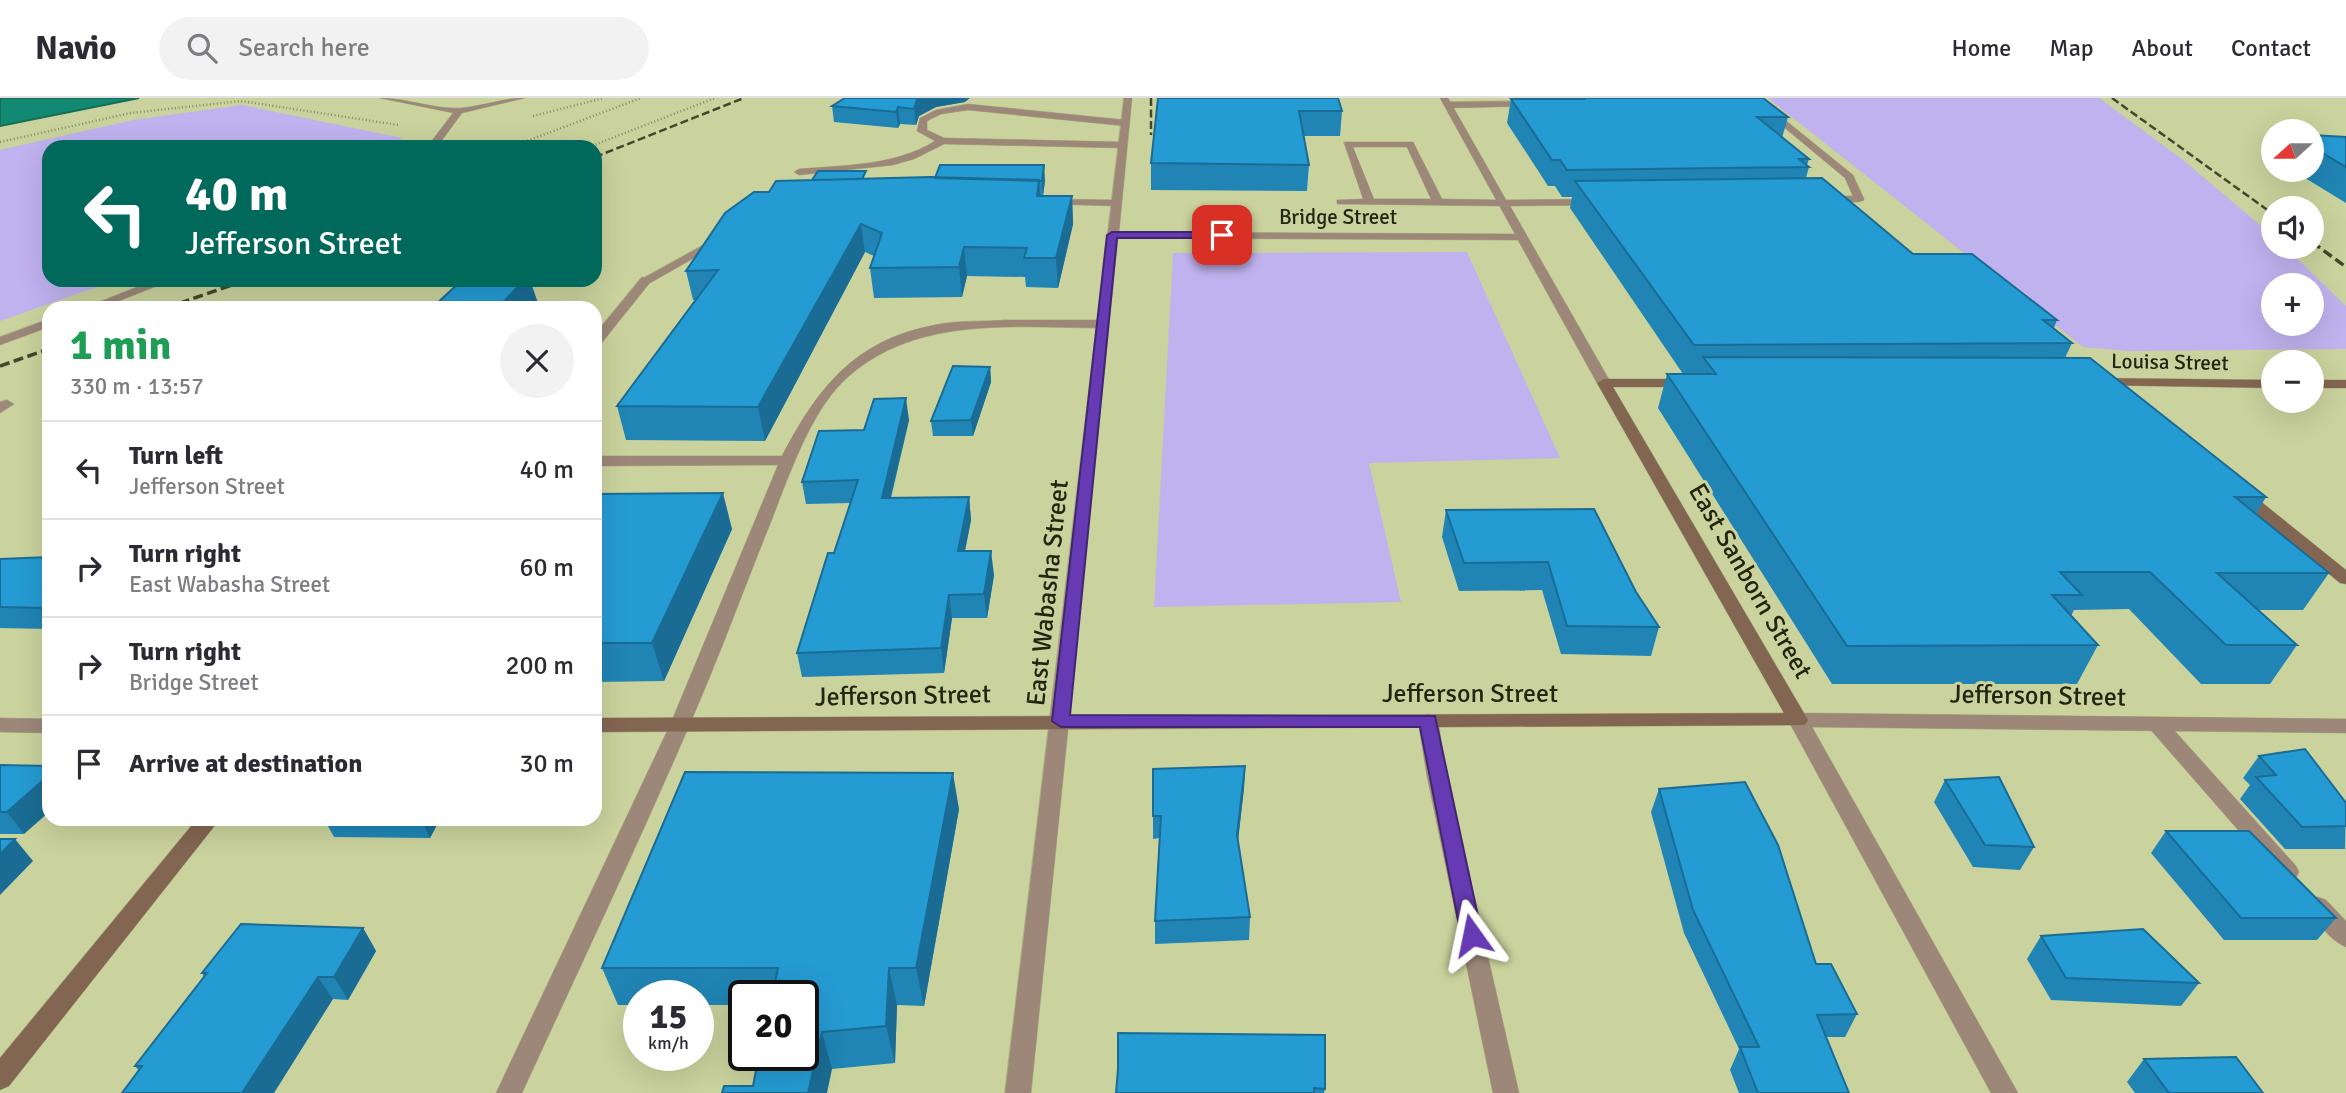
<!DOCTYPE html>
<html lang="en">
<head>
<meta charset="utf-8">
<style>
  body { margin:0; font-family:Signika,sans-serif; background:#f2f2f3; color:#2b2b33; height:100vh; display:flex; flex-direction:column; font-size:26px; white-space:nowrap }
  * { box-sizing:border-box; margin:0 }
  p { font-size:23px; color:#7c7c81 }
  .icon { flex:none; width:38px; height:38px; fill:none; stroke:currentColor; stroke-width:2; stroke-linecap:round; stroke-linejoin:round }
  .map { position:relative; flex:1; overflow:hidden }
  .side { position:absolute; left:42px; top:203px; width:560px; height:525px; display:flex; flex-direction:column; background:#fff; border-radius:21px; box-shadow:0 7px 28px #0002 }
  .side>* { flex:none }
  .banner { position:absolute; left:42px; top:42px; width:560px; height:147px; border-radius:21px; box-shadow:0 7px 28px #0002; background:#00695c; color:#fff; overflow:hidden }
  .needle { width:46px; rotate:249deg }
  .tools { position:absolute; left:2261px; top:21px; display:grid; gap:14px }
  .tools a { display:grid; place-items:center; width:63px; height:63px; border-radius:50%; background:#fff; box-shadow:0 7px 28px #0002; font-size:35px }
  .speed { position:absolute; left:623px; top:882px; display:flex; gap:14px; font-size:35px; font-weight:700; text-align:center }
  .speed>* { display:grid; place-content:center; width:91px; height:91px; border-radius:50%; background:#fff; box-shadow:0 7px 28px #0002; line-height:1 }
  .speed small { font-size:18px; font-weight:400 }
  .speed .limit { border:4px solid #111; border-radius:10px; background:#fff; color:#111 }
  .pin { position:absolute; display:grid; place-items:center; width:60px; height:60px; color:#fff; margin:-30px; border-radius:14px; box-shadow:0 4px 10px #0006 }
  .me { position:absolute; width:77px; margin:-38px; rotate:348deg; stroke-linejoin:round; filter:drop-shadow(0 0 5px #0008) }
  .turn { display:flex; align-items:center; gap:24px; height:147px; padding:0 28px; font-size:32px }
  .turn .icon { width:91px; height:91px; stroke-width:2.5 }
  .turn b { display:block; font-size:49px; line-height:60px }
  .round { display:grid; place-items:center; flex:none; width:74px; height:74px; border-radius:37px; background:#f2f2f3 }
  .head { display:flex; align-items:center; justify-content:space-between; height:119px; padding:0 28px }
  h1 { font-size:42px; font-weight:700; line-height:52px; color:#1e9e55 }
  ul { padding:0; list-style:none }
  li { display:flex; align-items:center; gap:21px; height:98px; padding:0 28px; border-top:2px solid #e1e1e2 }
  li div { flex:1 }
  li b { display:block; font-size:26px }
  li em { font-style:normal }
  header { display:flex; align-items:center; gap:42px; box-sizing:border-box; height:98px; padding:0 35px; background:#fff; border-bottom:2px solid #e1e1e2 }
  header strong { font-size:33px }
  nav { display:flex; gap:38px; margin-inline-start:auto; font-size:24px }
  .search { width:490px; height:63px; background:#f2f2f3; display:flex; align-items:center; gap:18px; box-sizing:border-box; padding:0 24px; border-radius:38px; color:#7c7c81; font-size:26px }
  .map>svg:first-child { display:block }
</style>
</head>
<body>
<header>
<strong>Navio</strong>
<div class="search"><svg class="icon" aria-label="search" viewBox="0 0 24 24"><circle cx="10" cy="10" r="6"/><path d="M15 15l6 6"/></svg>Search here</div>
<nav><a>Home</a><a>Map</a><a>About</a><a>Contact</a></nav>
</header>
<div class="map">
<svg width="2346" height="995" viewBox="0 0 2346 995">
  <rect width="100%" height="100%" fill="#cad29d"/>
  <path fill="#c0b2ef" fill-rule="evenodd" d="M1768,0H2099L2183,62L2273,138V149H2285L2346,208V251L2129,253L2083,249ZM2273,187H2312V226H2273Z
    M242,7L402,40L391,49H49V182H117L0,223V52L133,22Z
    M1467,154L1560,360L1369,365L1401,504L1154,509L1173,155Z"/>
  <path fill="#128a73" stroke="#176c56" stroke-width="2" d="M0,0H139L0,28Z"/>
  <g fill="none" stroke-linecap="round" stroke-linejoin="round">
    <defs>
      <path id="lane" d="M1749,0H1758L1853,77L1864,101L1863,103H1855L1845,80Z
        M1532,3L1535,8L1448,10L1444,7L1448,4Z
        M968,6L1125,22L1129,25L1125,28L968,12L941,16L927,23V32L944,40L1122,44L1127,47L1122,50L944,46L914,61L893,67L799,77L794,74L799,71C845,67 895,68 935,43L917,33L920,20L936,12Z
        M1344,44H1413L1442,101L1503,102L1508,105L1503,108L1337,106V102L1363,101ZM1353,49H1407L1431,101H1374Z
        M1045,101L1116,102L1121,105L1116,108L1049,106L1044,103Z
        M718,139L724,142L722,144L650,185L640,182Z
        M1005,222H1103L1109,226L1103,230C1017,230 919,217 849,278C811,310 788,381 770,426C743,493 718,562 689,628C636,751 578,873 522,995H496L670,627L778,367L595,368V358H782C818,289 855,242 935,227C957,222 982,224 1005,222Z
        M1428,616L1435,618L1438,623L1447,678L1519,995H1493L1427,678L1418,623L1421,618Z
        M2157,619L2164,621L2296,768L2299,774L2296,780L2288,783L2280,780L2150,631L2147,626L2150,621Z
        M2318,799L2326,802L2346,823V849C2331,843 2314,822 2306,808L2310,802Z"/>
      <path id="street" d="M380,0C406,0 438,12 461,10C483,8 503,0 525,0L462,15L437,49H427L453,15Z
        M1124,0H1132L1119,134L1515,136L1440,0H1448L1506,102L1593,101L1598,104L1593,107L1510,108L1611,285L1604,289L1597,285L1518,142L1118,140L1031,995H1005Z
        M1824,98H1859L1864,101L1859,104L1820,103L1819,101Z
        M642,179L652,182L600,247L595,248V236Z
        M155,182H172L101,210H84Z
        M49,221V229L0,247V239Z
        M7,302L14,306L0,315V304Z
        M1798,615L2346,621V635L1812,629L2018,995H1991L1788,622L1791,617Z
        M0,620L49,621V635L0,634Z"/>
      <path id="secondary" d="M2098,280L2273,282V290L2093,287V281Z
        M1604,281H1689L1696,285L1689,289H1613L1808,622L1805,627L595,634V620L1784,615L1597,285Z
        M2312,282H2346V290H2312Z
        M2243,392L2249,394L2346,472V486L2340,485L2237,400L2235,397Z
        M197,721H220L9,988L0,992V960Z"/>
    </defs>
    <use href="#lane" stroke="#a9af81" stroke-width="1"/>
    <use href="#street" stroke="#a9af81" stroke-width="1"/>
    <use href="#secondary" stroke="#a9af81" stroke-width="1"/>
    <path stroke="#878c65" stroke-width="2.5" stroke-dasharray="1 2.5" stroke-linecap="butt" d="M533,18L604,0
      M0,44L131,15L241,3L399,27
      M511,49L641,0
      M589,49L715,0"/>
    <use href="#lane" fill="#9c8779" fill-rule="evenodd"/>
    <use href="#street" fill="#9c8779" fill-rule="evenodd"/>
    <use href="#secondary" fill="#836652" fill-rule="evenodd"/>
    <path stroke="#44472d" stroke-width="2.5" stroke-dasharray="8 3.5" stroke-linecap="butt" d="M1151,0V37
      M2112,0L2273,116
      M595,59L744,0"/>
    <path stroke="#44472d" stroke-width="3.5" stroke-dasharray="10 4.5" stroke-linecap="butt" d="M2312,144L2346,169
      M166,210L246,182
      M0,268L49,251"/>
  </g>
  <path fill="#2085b5" d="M1158,0L1342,13L1340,38H1304L1309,67L1307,93L1151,92V65Z
    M1559,0H1763L1788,19L1782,40L1809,61L1807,67L1809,69L1806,80L1913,156L2057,222L2054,230L2072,245L2065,260L2266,399L2256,416L2329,475L2303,512H2258L2297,547L2270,586H2201L2129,511L2074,512L2071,518L2098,547L2077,586H1832L1658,310L1667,276H1683L1570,110L1572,99H1562L1555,88H1548L1507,25L1511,1Z
    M965,4L936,9L919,18L916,27L900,26L898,30L834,24L832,8Z
    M2312,37L2346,39V105L2292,72H2312Z
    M867,81L1045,82L1043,98H1072L1073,126L1058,190L1026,189L1025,179L967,178L962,199L874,200L870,170L874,158L865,154L765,343L626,342L617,308L695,202H693L686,173L769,94Z
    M990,269L991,284L973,338H933L931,323Z
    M909,322L891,400L969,399L971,422L965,453L994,477L987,520H952L944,575L802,579L797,555L834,455L850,405L806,406L802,384L864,332Z
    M595,396L732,431L664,583L595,584Z
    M1446,412L1636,494L1659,529L1651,558L1561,556L1542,492L1459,493L1442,439Z
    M49,459V531L0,530V461Z
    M2259,658L2346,705L2345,751H2285L2240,701L2250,687L2243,680Z
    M0,667L24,736H0Z
    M1245,668L1244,690L1238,743L1250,819L1249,842L1155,846V823L1160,740L1153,741V671Z
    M1945,682L2034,749L2020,772L1973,769L1934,704Z
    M1659,691L1857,916L1845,939H1826L1849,995H1739L1730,972L1739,951L1684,835L1651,714Z
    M959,711L924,908L897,907L895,965L832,971L753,988L803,898H744V907H698V898H639V907H618L602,870Z
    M324,721H440L430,740L334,739Z
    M2166,733L2336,820L2317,842H2224L2151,755Z
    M363,830L376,853L348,902L333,901L139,973L135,968L204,879L202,875Z
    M2041,838L2199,885L2181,908L2051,902L2027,861Z
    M2144,961L2263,995H2135L2127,984Z
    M1118,971L1325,991L1324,995H1116Z"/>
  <path fill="#1a6c94" d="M920,0H970L965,4L936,9L919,18L916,27L914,11L917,2Z
    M898,9L900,26L898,30L896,14Z
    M1044,67L1045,82L1043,98L1042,83Z
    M1039,82L1041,109L1037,98Z
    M1072,98L1073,126L1058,190L1056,160Z
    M861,126L865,154L765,343L758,309Z
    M964,149L967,178L962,199L959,169Z
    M524,182H530L538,205L533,210H498Z
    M990,269L991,284L973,338L971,322Z
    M906,300L909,322L885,422L882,400Z
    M723,395L732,431L664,583L652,545Z
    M969,399L971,422L960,477L958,453Z
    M991,453L994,477L987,520L984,496Z
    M949,497L952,520L944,575L941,550Z
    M49,506V517L45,510Z
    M1245,668L1244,690L1236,759L1237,737Z
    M953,675L959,711L924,908L916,870Z
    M49,677V714L24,736L7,714Z
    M421,721H440L430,740Z
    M15,741L33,763L0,797V756Z
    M363,830L376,853L348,902L334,879Z
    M889,870L897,907L895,965L886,928Z
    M318,879L333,901L274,995H242Z
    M822,934L832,971L827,995H808Z"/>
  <path fill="#259bd3" stroke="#1a6c94" stroke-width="2" d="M845,0H920L917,2L914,11L898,9L896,14L832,8Z
    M1158,0H1338L1342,13H1299L1309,67L1151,65Z
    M1585,0H1763L1788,19H1757L1809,61H1799L1809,69L1567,72L1560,62H1552L1511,1H1585Z
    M2312,37L2346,39V69L2312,49V43H2321Z
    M940,67H1044L1042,83L935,80Z
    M818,73H866L862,81L812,82Z
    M930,79L1039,82L1037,98H1072L1056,160H1024L1027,150L964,149L959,169L870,170L882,135L861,126L758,309L617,308L718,172L686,173L725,115L754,94H769L776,83Z
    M1822,80L1913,156H1972L2057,222H2043L2072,245L1694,247L1575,83Z
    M462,182H524L498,210H432Z
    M1703,259L2090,260L2266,399H2235L2329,475H2217L2297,547H2226L2150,474H2060L2082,497H2052L2098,547L1847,548L1667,276H1716Z
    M953,268L990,269L971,322L931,323Z
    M906,300L882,400L969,399L958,453H991L984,496L949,497L941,550L797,555L828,455H834L858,382L802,384L819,333L864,332L874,301Z
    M723,395L652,545H595V396Z
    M1594,411L1636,494L1659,529L1567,528L1548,464L1464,465L1446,412Z
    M49,459V506L45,510L0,509V461Z
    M2305,651L2346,705V728L2302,729L2256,679L2276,677L2259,658Z
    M0,667L49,668V677L7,714H0Z
    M1245,668L1237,737L1250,819L1155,823L1161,718H1153V671Z
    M685,674L953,675L916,870H889L886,928L822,934L808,995H722L724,988H753L759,957H803V898H772L778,870H602Z
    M1999,679L2034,749L1985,747L1945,682Z
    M1745,684L1778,747L1816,866H1831L1857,916L1817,917L1849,995H1758L1740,949H1759L1693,812L1659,691Z
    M2166,733H2249L2336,820H2241Z
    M0,741H15L0,756Z
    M241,826L363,830L334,879H318L242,995H122L142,968H135L207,875H202Z
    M2143,831L2199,885L2066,880L2041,838Z
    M1118,935L1325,937V991L1314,990V995H1116L1118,971Z
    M2236,959L2263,995H2169L2144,961Z"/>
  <path fill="#653ab2" stroke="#422674" stroke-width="2" d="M1112,134H1222L1227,137L1222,140H1117L1070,617L1435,618L1482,837L1479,843L1472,845L1464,843L1461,837L1420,629H1061L1052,623L1107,137Z"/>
  <g text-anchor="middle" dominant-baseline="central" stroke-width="6" stroke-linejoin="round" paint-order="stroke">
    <g font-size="21" fill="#232511" stroke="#cad29d">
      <text x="1338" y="119">Bridge Street</text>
      <text transform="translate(2170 264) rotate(1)">Louisa Street</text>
    </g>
    <g font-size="26" fill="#232511" stroke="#cad29d">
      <text transform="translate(1750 483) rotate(60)">East Sanborn Street</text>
      <text transform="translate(1048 495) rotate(-84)">East Wabasha Street</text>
      <text x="1470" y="596">Jefferson Street</text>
      <text transform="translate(903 598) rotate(-1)">Jefferson Street</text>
      <text transform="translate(2038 598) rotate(1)">Jefferson Street</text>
    </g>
  </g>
</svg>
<div class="tools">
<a><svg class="needle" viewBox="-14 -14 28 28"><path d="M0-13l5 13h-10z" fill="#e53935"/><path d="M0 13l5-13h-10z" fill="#7c7c81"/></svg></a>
<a><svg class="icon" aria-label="sound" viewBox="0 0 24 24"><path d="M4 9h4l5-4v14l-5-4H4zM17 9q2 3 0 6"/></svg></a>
<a>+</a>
<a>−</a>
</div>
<div class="speed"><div>15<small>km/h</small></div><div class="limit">20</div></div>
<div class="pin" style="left:1222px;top:137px;background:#d93025"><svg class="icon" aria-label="arrive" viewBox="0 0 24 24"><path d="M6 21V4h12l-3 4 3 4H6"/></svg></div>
<svg class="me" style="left:1472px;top:837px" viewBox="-20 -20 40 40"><path d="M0-17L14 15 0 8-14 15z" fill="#653ab2" stroke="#fff" stroke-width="4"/></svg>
<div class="banner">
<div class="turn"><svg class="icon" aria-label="left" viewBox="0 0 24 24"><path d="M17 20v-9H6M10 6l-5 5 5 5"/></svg><div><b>40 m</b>Jefferson Street</div></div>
</div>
<section class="side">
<div class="head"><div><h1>1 min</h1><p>330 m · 13:57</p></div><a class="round"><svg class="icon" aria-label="close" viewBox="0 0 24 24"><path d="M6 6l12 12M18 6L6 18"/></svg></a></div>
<ul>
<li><svg class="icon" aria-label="left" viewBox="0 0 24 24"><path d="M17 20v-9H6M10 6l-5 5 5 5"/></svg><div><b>Turn left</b><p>Jefferson Street</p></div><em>40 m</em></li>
<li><svg class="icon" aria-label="right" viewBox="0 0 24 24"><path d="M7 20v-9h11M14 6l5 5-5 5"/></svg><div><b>Turn right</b><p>East Wabasha Street</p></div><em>60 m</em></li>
<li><svg class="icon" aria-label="right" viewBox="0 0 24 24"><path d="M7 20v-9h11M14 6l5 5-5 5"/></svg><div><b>Turn right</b><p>Bridge Street</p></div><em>200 m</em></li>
<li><svg class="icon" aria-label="arrive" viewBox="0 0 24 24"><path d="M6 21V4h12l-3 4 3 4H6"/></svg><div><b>Arrive at destination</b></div><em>30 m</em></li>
</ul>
</section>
</div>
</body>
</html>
